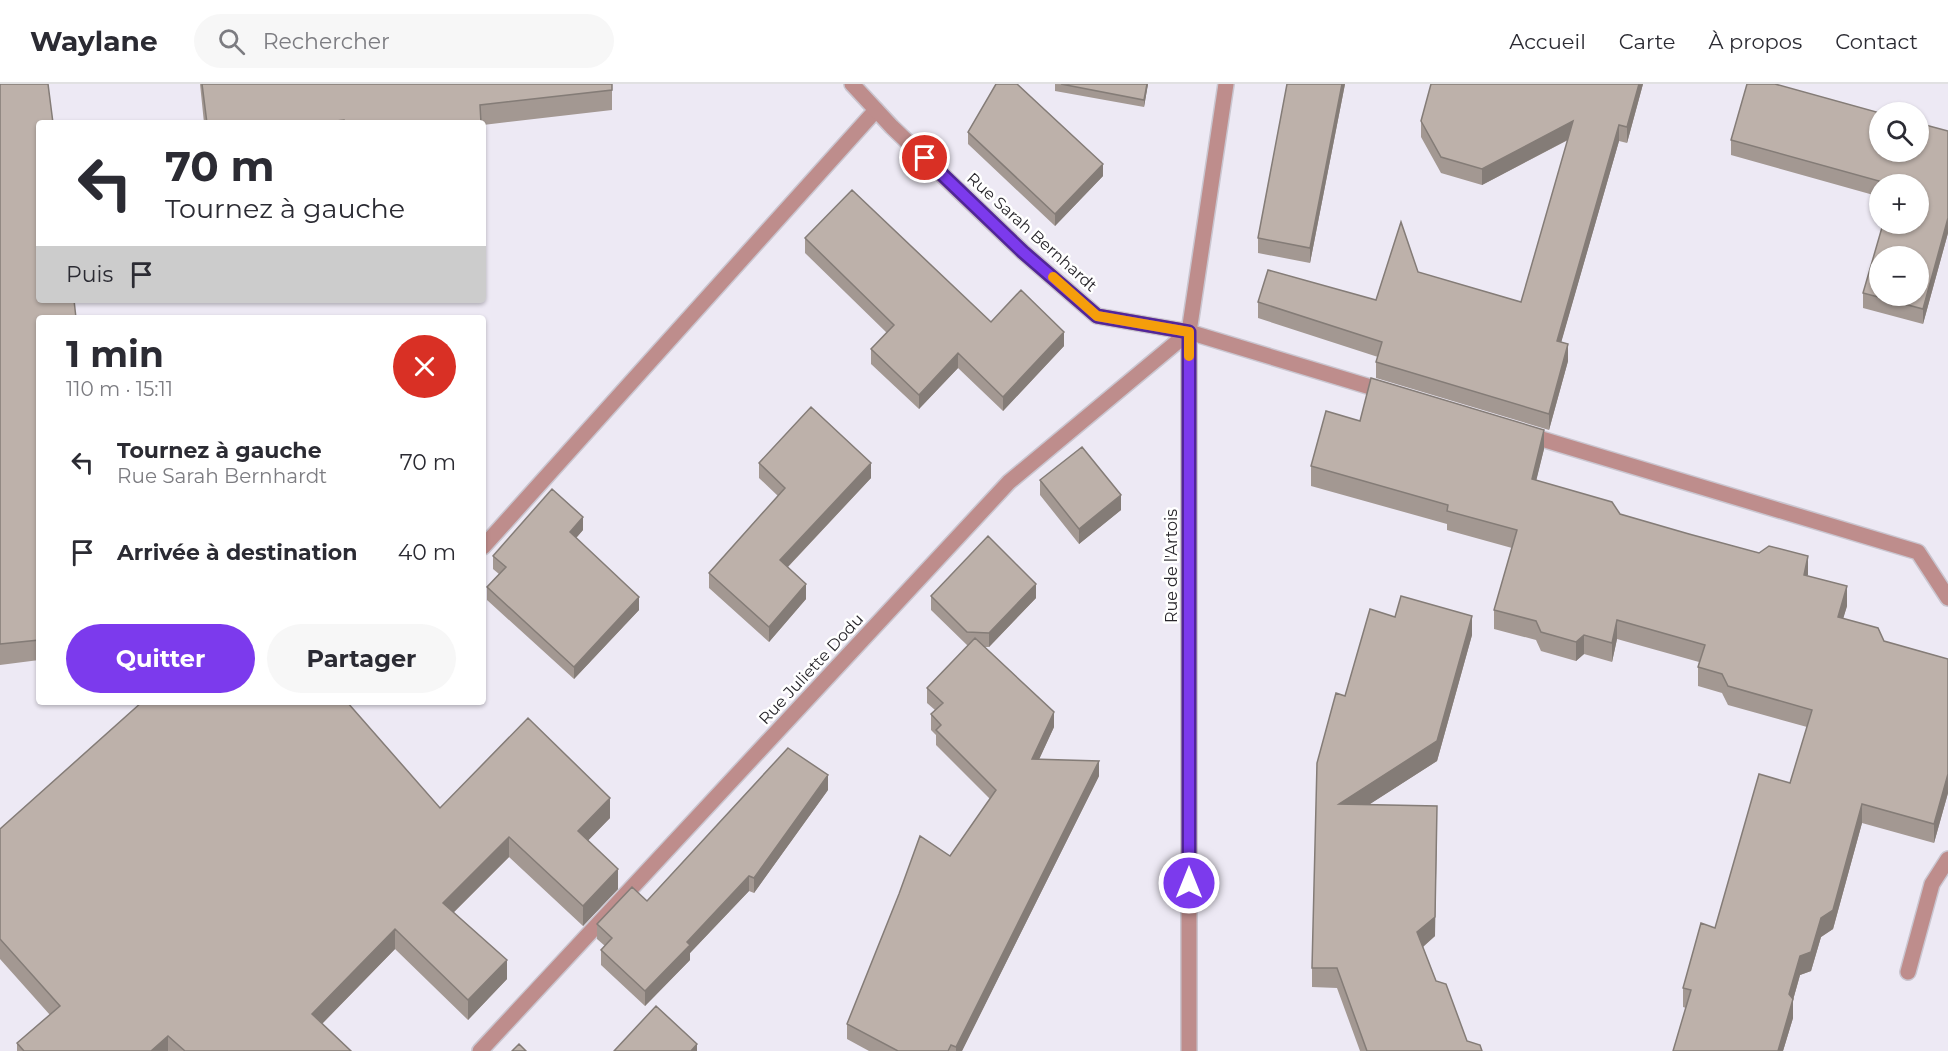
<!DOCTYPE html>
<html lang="fr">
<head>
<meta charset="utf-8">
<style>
  body { margin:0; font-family:Montserrat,sans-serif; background:#f7f7f7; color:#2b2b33; height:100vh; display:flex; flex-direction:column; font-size:22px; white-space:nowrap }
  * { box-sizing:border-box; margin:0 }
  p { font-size:20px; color:#7c7c81 }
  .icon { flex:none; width:33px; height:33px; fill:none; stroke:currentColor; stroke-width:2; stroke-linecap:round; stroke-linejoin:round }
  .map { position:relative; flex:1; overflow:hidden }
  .side { position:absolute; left:36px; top:231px; width:450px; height:390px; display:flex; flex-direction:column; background:#fff; border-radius:6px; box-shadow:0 2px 4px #0004 }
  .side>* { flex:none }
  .guide { position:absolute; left:36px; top:36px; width:450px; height:183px; border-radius:6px; box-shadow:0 2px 4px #0004; background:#fff; color:#2b2b33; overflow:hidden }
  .controls { position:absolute; left:1869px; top:18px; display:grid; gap:12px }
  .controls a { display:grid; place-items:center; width:60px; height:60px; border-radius:50%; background:#fff; box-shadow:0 2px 4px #0004; font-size:30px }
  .pin { position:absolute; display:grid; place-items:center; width:51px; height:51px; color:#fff; margin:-26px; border:3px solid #fff; border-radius:50%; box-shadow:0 2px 6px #0007 }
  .me { position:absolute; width:66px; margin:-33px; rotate:0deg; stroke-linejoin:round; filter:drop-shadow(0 0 4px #0008) }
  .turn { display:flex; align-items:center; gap:21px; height:126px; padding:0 30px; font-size:27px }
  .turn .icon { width:78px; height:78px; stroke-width:2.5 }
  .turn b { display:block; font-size:42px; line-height:51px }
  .then { display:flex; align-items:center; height:57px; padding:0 30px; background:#0003; gap:12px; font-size:22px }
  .round { display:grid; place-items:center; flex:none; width:63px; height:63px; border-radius:32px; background:#f7f7f7 }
  .summary { display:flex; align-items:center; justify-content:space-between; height:102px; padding:0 30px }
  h1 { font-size:36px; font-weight:700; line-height:45px }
  .button { display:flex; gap:12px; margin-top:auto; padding:12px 30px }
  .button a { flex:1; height:69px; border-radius:36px; background:#7c3aed; color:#fff; font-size:24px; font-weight:700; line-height:69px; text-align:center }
  .button a+a { background:#f7f7f7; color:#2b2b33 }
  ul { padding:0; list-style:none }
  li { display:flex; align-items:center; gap:18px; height:90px; padding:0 30px }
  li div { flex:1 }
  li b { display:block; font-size:22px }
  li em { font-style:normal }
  header { display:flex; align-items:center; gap:36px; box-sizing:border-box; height:84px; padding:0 30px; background:#fff; border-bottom:2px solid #e1e1e2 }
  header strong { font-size:28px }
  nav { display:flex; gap:33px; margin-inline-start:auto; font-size:21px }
  .search { width:420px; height:54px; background:#f7f7f7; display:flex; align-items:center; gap:15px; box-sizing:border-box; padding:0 21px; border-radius:33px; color:#7c7c81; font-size:22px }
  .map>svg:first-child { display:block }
</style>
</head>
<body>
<header>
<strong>Waylane</strong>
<div class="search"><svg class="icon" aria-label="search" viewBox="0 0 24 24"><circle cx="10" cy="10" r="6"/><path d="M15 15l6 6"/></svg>Rechercher</div>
<nav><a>Accueil</a><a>Carte</a><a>À propos</a><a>Contact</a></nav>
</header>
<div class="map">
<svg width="1948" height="967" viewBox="0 0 1948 967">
  <rect width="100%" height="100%" fill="#ede9f4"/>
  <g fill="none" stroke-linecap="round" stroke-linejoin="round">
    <defs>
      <path id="service" d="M1189,248L1387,308
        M1525,350L1918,468L1948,514
        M483,463L876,26
        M1908,888L1932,800L1948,775"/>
      <path id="minor" d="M852,0L892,43L1023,168L1097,232L1189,248
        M480,967L1009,398L1189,248
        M1189,967V248L1226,0"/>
    </defs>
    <use href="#service" stroke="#cac6d0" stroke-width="18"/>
    <use href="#minor" stroke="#cac6d0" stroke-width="18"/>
    <use href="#service" stroke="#be8d8c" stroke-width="15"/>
    <use href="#minor" stroke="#be8d8c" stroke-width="15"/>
  </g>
  <path fill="#a39892" d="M0,0L39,234V576L0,581Z
    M200,0H612V26L483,41V39H204Z
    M1055,0H1148L1144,23L1055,7Z
    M1287,0H1345L1310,179L1258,169V154Z
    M1643,0L1627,59L1619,57L1561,258L1568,277L1549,346L1376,294V278L1378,273L1258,234V218L1376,216L1418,188L1521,218L1568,56L1482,101L1441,89L1421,53V37Z
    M1948,47V149L1923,240L1863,224V209L1918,100H1880V121L1877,120V112L1731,71V56Z
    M968,48L1103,92L1055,142L968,60Z
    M483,54L485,74V95H483Z
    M805,154L991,238L1064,262L1003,327L958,284L919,325L871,280V265L887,249L805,169Z
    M1360,337L1544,365L1536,396L1620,430L1808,492L1847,522L1843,534L1884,557L1948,575V709L1934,759L1862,739L1833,845L1821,853L1811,887L1800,891L1793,916V934L1783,967H1673L1686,924L1683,923V904L1790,699L1807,643L1728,621L1722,609L1698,602V583L1699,578L1617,555L1612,578L1584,570L1576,577L1541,567L1536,556L1494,545V526L1512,464L1447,446V440L1311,402V382Z
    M759,379L871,394L788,483L806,515L769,558L709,504V489L778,412L759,394Z
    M1040,396L1121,426L1079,460L1040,411Z
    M583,446L576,454L639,526L574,595L487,516V503L499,490L493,485V472Z
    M931,512L1036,514L989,563H985L1054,643L1039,675L1099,692L962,967H869L847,955V940L950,772L990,715L936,661V651L931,646V630L935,626L927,619V604L968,562L931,526Z
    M1395,533L1472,551L1437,677L1368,721L1435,852L1423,863L1436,897L1467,957L1482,967H1360L1337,904L1312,903V884L1345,612Z
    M828,706L754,809L749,807L690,869V876L645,922L601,881V866L605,862L597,855V840L647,817Z
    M440,724L610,734L588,756L618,805L583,842L509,773L453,829L507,895L468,936L395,865L322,940L351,967H17V959L50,931L0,875V745Z"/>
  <path fill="#847c77" d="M1147,0H1148L1144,23V16Z
    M1342,0H1345L1310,179V164Z
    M1639,0H1643L1627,59V43Z
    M1573,37V53L1482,101V85Z
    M1619,41V57L1557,273V257Z
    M1103,80V92L1055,142V130Z
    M1948,134V149L1923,240V225Z
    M1064,248V262L1003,327V313Z
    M1568,260V277L1549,346V330Z
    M958,269V284L919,325V311Z
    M1544,346V365L1532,414V395Z
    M871,379V394L780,491V476Z
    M1121,411V426L1079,460V445Z
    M583,433V446L570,461V448Z
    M1808,472V491H1804Z
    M806,500V515L769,558V543Z
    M1036,500V514L989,563V549Z
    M1847,502V522L1838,552V533Z
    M639,513V526L574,595V583Z
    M1472,532V551L1437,677L1339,740V720Z
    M1617,536V555L1612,578V559Z
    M1584,551V570L1576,577V558Z
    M1054,628V643L1032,691V675Z
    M1099,677V692L962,967H956V963Z
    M1948,690V709L1934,759V740Z
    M828,691V706L754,809V794Z
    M610,714V734L578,767V747Z
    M1862,720V739L1833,845L1821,853L1811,887L1800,891L1793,916V934L1783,967H1778L1789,910L1800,872L1821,834Z
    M1437,741L1435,852L1417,868V848Z
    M509,753V773L443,839V819Z
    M618,785V805L583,842V822Z
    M749,792V807L690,869V876L645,922V907L687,858Z
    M395,845V865L312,950V930Z
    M507,876V895L468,936V916Z
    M168,952V967H151Z
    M697,960V967H691Z"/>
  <path fill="#bdb1aa" stroke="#847c77" stroke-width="1.5" fill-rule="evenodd" d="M0,0H48L53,39H39V216H74L76,234H39V556L0,560Z
    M202,0H612V6L480,21L481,39H344V36L318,39H207Z
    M996,0H1017L1103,80L1055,130L968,48Z
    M1061,0H1147L1144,16Z
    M1287,0H1342L1310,164L1258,154Z
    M1431,0H1639L1627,43L1619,41L1557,257L1568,260L1549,330L1376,278L1382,258L1258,218L1268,186L1376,216L1401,138L1418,188L1521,218L1573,37L1482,85L1441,73L1421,37Z
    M1747,0H1775L1880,29V68H1918V39L1948,47V134L1923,225L1863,209L1883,140H1918V100H1880V106L1877,105L1879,97L1731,56ZM1880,172H1918V212H1880Z
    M483,54L485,74L483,75Z
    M852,106L991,238L1021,206L1064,248L1003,313L958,269L919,311L871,265L894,241L805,154Z
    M1371,294L1544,346L1532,395L1612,418L1620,430L1689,450L1759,469L1769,462L1808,472L1804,491L1847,502L1838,533L1878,544L1884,557L1948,575V690L1934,740L1862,720L1833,826L1821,834L1811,868L1800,872L1789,910L1793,915L1778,967H1673L1691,906L1683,904L1701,839L1715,844L1759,690L1790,699L1812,626L1728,602L1722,590L1698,583L1705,561L1617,536L1612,559L1584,551L1576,558L1541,548L1536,537L1494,526L1517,446L1447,427L1448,421L1311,382L1326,327L1360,337Z
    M811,323L871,379L780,476L806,500L769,543L709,489L785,404L759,379Z
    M1082,363L1121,411L1079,445L1040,396Z
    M552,405L583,433L570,448L639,513L574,583L487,503L506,483L493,472Z
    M988,452L1036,500L989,549L967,548L931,512Z
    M1401,512L1472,532L1437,657L1339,720L1437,722L1435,833L1417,848L1436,897L1446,900L1467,957L1480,961L1482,967H1367L1337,884H1312L1317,679L1336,609L1345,612L1370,525L1395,533Z
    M975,554L1054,628L1032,675L1099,677L956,963L951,961L948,967H898L847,940L899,810L920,752L950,772L996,706L936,646L941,641L931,630L943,619L927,604Z
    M142,618H347L440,724L528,634L610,714L578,747L618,785L583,822L509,753L443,819L507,876L468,916L395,845L312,930L351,967H185L168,952L151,967H24L17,959L60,922L0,855V745Z
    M788,664L828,691L754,794L749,792L687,858L690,861L645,907L601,866L612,854L597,840L632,803L647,817Z
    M656,922L697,960L691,967H614Z
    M519,960L526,967H512Z"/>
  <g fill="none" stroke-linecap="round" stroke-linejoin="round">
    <defs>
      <path id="route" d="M925,74L1023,168L1097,232L1189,248V799"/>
    </defs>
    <use href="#route" stroke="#51269a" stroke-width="15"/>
    <use href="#route" stroke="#7c3aed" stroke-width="10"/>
    <path stroke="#f59e0b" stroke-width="10" d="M1053,193L1097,232L1189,248V272"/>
  </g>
  <g text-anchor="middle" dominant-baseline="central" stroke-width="5" stroke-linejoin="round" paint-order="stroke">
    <g font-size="16" fill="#28262b" stroke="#fff">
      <text transform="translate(1032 148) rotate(42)">Rue Sarah Bernhardt</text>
      <text transform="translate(1171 482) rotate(-90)">Rue de l'Artois</text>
      <text transform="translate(811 585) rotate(-47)">Rue Juliette Dodu</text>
    </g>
  </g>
</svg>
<div class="controls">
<a><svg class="icon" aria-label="search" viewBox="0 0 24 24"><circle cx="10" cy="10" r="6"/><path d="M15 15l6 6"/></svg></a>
<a>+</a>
<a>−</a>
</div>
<div class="pin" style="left:925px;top:74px;background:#d93025"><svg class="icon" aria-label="arrive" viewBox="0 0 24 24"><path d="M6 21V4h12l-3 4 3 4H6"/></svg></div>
<svg class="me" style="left:1189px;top:799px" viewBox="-20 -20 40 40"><circle r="17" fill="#7c3aed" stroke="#fff" stroke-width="3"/><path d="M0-11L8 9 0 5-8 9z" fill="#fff"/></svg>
<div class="guide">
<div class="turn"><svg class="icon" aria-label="left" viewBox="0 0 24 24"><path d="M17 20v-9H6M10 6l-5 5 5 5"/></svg><div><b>70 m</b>Tournez à gauche</div></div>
<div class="then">Puis<svg class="icon" aria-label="arrive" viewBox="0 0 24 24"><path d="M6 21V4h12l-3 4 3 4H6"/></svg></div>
</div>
<section class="side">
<div class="summary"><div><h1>1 min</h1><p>110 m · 15:11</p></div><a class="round" style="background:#d93025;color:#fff"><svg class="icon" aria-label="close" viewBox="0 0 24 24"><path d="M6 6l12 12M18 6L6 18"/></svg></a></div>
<ul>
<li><svg class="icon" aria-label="left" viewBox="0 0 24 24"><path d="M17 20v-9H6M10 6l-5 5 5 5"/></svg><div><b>Tournez à gauche</b><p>Rue Sarah Bernhardt</p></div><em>70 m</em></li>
<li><svg class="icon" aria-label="arrive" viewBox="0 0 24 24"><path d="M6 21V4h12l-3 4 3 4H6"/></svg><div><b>Arrivée à destination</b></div><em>40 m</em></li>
</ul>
<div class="button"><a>Quitter</a><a>Partager</a></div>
</section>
</div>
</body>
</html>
